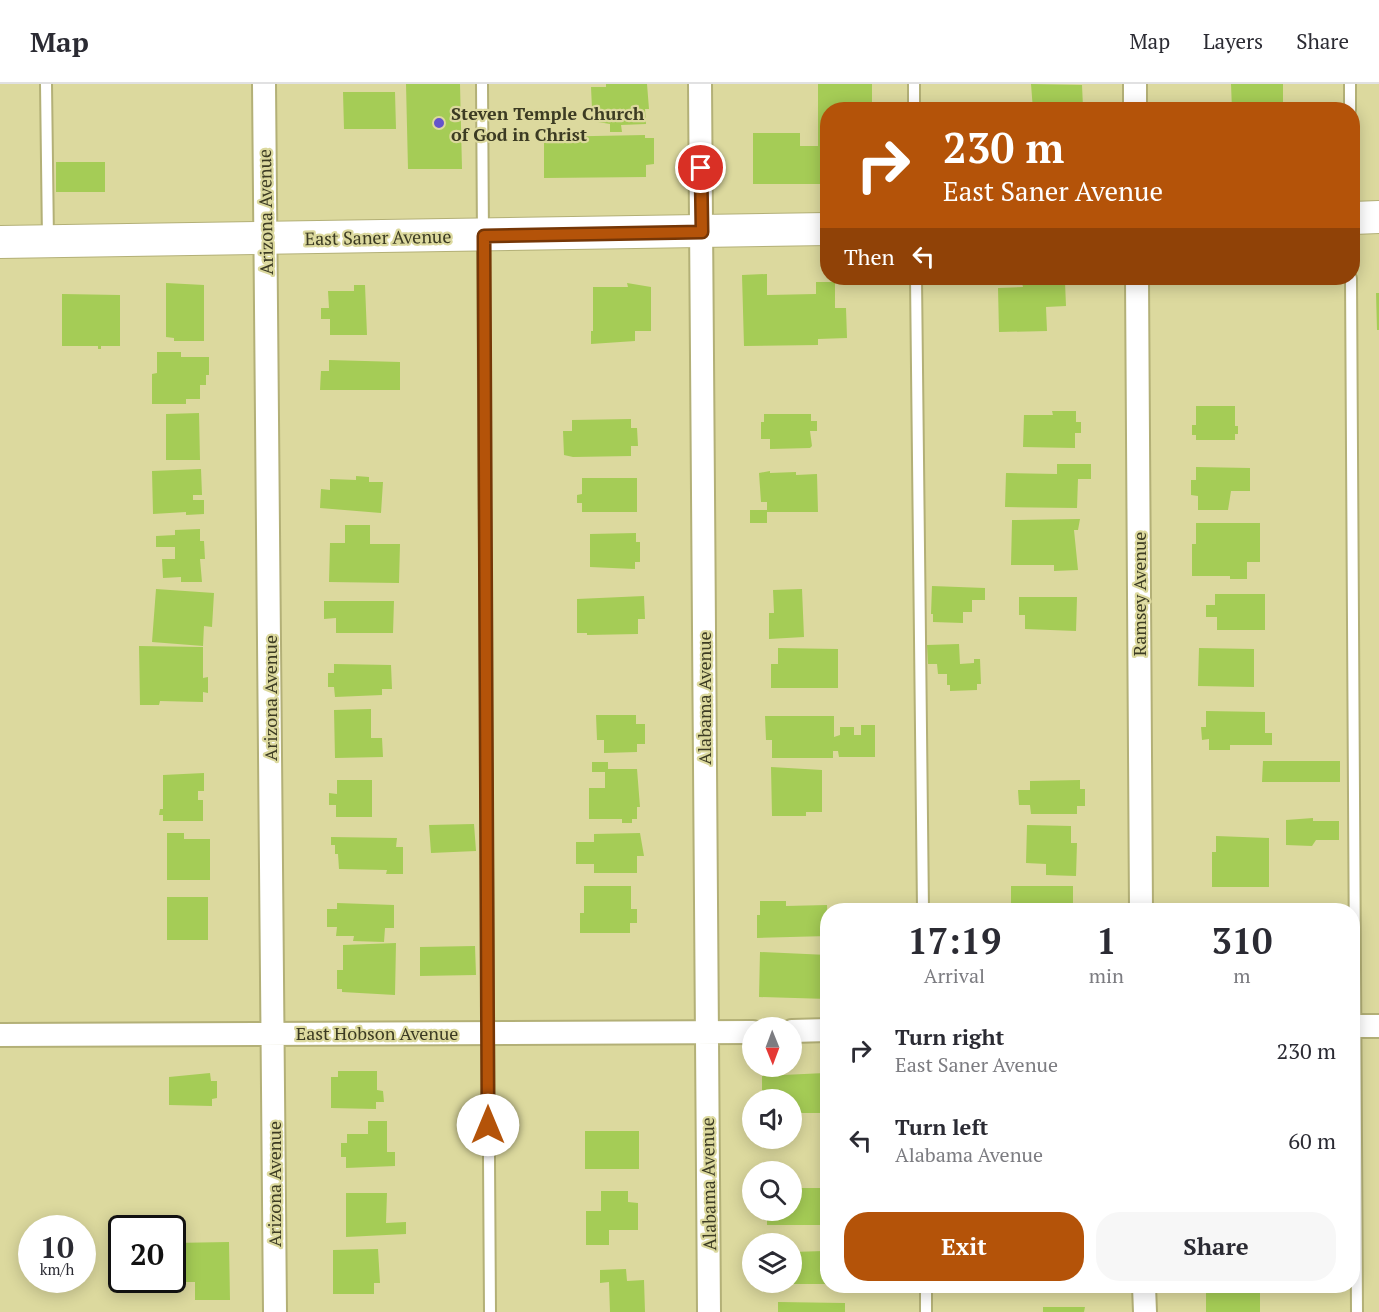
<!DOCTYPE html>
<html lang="en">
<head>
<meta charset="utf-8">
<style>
  body { margin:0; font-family:"PT Serif",serif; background:#f7f7f7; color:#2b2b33; height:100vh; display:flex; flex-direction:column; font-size:22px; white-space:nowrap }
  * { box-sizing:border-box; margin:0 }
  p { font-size:20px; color:#7c7c81 }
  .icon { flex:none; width:33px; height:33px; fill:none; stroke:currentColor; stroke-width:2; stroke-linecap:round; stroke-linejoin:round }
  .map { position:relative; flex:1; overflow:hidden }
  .sheet { position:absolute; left:820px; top:819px; width:540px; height:390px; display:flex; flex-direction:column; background:#fff; border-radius:24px; box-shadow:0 3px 15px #0003 }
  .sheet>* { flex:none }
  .banner { position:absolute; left:820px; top:18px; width:540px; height:183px; border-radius:24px; box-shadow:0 3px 15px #0003; background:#b45309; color:#fff; overflow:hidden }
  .needle { width:39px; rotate:179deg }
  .buttons { position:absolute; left:742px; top:933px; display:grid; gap:12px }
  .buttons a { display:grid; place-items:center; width:60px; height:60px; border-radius:50%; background:#fff; box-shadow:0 3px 15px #0003; font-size:30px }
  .speed { position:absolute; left:18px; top:1131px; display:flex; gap:12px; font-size:30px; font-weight:700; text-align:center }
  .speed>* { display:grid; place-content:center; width:78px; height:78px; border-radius:50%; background:#fff; box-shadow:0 3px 15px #0003; line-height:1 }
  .speed small { font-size:15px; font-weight:400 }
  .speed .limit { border:3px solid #111; border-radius:9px; background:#fff; color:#111 }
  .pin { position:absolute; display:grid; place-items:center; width:51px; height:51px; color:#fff; margin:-26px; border:3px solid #fff; border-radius:50%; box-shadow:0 2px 6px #0007 }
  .me { position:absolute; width:66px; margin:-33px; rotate:0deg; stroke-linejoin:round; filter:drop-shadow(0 0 4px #0008) }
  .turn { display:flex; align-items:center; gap:21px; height:126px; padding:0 24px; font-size:27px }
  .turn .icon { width:78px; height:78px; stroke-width:2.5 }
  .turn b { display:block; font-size:42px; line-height:51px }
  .then { display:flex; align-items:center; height:57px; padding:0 24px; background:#0003; gap:12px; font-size:22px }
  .eta { display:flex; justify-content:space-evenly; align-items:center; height:102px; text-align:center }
  .eta b { font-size:36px; font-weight:600; line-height:42px }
  .primary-button { display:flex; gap:12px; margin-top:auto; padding:12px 24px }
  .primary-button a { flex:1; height:69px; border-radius:24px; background:#b45309; color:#fff; font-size:24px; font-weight:600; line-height:69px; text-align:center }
  .primary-button a+a { background:#f7f7f7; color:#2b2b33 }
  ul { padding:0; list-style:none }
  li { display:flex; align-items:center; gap:18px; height:90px; padding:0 24px }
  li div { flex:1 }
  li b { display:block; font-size:22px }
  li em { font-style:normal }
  header { display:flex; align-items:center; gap:36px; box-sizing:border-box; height:84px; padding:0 30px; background:#fff; border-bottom:2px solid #e1e1e2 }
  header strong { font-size:28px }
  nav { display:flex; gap:33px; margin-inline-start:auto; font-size:21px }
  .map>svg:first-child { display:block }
</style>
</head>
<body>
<header>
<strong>Map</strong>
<nav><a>Map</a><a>Layers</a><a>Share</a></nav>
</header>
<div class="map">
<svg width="1379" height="1228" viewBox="0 0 1379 1228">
  <rect width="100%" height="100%" fill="#dcd99e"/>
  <path fill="#a5cc56" d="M406,0H460L462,85H408Z
    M606,0H647L649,25H645L646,40L621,41L622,48H610V40L598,38V25H592L591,3H606Z
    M818,0H872V26H828V100H753V49H800V62H818Z
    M1031,0L1082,1L1083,23H1074V26H1033Z
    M1231,0H1283V26H1232Z
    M343,8H395L396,45H344Z
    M645,51V54H654V80L646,81V93L544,94V53Z
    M56,78H105V108H56Z
    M767,190V211L816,210V198H835V224H846L847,254L818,255V261L744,262L742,191Z
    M1065,198L1066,222L1046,223L1047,247L999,248L998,204L1023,203L1022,199Z
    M166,199L204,201V257H174V254L166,253Z
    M627,199L651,203V247H635V257L591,260V247H593V203H628Z
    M354,201H365L367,251H330V235H321V224H329L328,207H354Z
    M1376,209H1379V246H1377Z
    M62,210L120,211V262H101V265H98V262H62Z
    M157,268H181V273H209V291H206V301H200V315H186V320H152V290L157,289Z
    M329,276L400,278V306H320L321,287H329Z
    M1196,322H1235V342H1238V350H1235V356H1196V351H1192V341H1196Z
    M1052,327H1076V338H1081V349H1075V364L1023,363L1024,331H1053Z
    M199,329L200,376H166V330Z
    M764,330H811V337H817V347H810L812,362L810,364L770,365V355H761V338H764Z
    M631,335V344H637L638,362H631V372L573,373L564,371L563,347H572V336Z
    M1057,380H1091V395H1078L1077,424L1005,423L1006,389L1057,390Z
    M1196,383L1250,384V407H1231L1228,426H1198V412L1191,411V396H1196Z
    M201,385L202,411H193V416H204V430L186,431V428L153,430L152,387Z
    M770,387V389L796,388V391L817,390L818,428H767V439H750V426H767V418H761L759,389Z
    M356,392L369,393V398H383L381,429L320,424L321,405L330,406V395L356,396Z
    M582,394H637V428H582V419H577V411L582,410Z
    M1080,435L1078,446H1074L1078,486L1054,487V481H1011L1012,436Z
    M1196,439H1260V478H1247V495H1230V492H1192V460H1196Z
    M345,441H370V460H400L399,499L329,498L330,459H345Z
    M200,445V457H204L205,475H200L202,498H181V493L163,494L162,475H175V463H156V452L175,451V446Z
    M636,449V458H640V478H635V485L590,483V450Z
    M932,502L985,504V516H972V528H963V539L933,538V530H931Z
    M156,505L214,509L212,543L204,542L203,562L152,558Z
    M802,505L804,553L769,555V529H774L773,506Z
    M1215,510H1265V546H1217V533H1206V521H1215Z
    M644,512L645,535H638V550L587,551V549H577V515Z
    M1019,513H1077L1076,547L1025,545V531H1019Z
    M324,517H394L393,549H336V534L324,535Z
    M959,560L960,580L974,579V575H980L981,600H977V606L950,607V601H947V590H938L937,580H928L927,561Z
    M139,562L203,563V594L208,593V609L203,608V618L160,617L159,621H140Z
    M778,564L838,565V604H771V580H778Z
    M1199,564L1254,565V603L1198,602Z
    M334,580L391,581L392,605H382V611L335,613L334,603H328V589H334Z
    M371,625V654H382L383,673L335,674L334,626Z
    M1206,627L1265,628V649H1272V661H1230V666H1209V655L1202,656L1201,643H1206Z
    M596,631H636V640H645V660H637V668L604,669V656H597Z
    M765,632H834V653L840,651V643H854V651H861V641H875V673H839L838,667H833V674H772V656H766Z
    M1263,677H1340V698H1262Z
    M592,678H608V685H637L640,723H637V735H632V739H622V735H589V704H605V688H592Z
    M771,683L822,686V728H806V732H772Z
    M204,689V707H198V716H203V737H163V731H159L160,725H163V691Z
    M337,696H372V733H336V721H329V709L337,710Z
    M1080,696V705H1085V722H1077V730H1031L1030,721H1019L1018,706H1030V697Z
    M1313,734V737H1339V756H1316L1312,762L1286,761V736Z
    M474,740L476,767L431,769L429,741Z
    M1027,741L1071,742V759H1077L1076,792L1046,791V780L1026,779Z
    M167,749H184V755H210V796H167Z
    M640,749L644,772H637V789H594V780H576V758H594V750Z
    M1216,752L1269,754V803H1212V768H1216Z
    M331,753L397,754L396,763H403V790H386L387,786L339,785L338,770H335V761H331Z
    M584,802H631V825H637V839H630V849H580V829H584Z
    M1011,802H1073V822H1068V826H1011Z
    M167,813H208V856H167Z
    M760,817H786V822L827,821L828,852L757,854V831H760Z
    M337,819L394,821V844H385L384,858L353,857L354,852H336L337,843H327V825H337Z
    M396,859L395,911L342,908V905H337V886H343V861Z
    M475,862L476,891L420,892V863Z
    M760,868L828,871V915L759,913Z
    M338,987H377V1006L383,1007L384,1018H376V1025L331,1024V993H338Z
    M210,989L211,997H217V1014L212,1015V1022L169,1021V993Z
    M825,989V998H828V1020H826V1029H792V1016H766V1009H762V992Z
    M368,1037H387V1068H395V1082L346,1084V1073H341V1059H347V1050H368Z
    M585,1047H639V1085H585Z
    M792,1104H828V1141H767V1131H762L763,1126H792Z
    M601,1107H628V1118L638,1119V1146H609V1161H586V1127H601Z
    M346,1109H387L386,1139L406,1138V1150L346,1153Z
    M229,1158L230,1216H195V1198H150V1196H172V1159Z
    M378,1165L380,1199H374V1210H333V1166Z
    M824,1167L825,1200H792V1168Z
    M626,1185L627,1197L644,1196L645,1228H610L609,1198L600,1199V1186Z
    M1219,1202H1260V1228H1206V1205L1219,1206Z
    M778,1218L845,1219V1228H778Z
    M1043,1223H1085L1084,1228H1043Z"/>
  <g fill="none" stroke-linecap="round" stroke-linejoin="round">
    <defs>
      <path id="lane" d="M46,0L48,156
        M482,0L490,1228
        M914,0V26
        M1350,0V26
        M916,194L923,826
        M1351,194L1357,1228
        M926,1202V1228"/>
      <path id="street" d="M264,0L275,1228
        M700,0L709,1228
        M1135,0V26
        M1137,194L1141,826
        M1353,942H1379
        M792,947L828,946
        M0,951L753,948
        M1144,1202L1145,1228"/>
      <path id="secondary" d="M1353,134L1379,133
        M0,158L828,145"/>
    </defs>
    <use href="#lane" stroke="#b3b077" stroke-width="14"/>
    <use href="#street" stroke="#b3b077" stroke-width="26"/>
    <use href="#secondary" stroke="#b3b077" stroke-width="34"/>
    <use href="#lane" stroke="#fff" stroke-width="10"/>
    <use href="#street" stroke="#fff" stroke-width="22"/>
    <use href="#secondary" stroke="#fff" stroke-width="32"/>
  </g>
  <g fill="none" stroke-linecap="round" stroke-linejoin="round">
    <defs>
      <path id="route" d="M488,1041L484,152L702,148L701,84"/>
    </defs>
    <use href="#route" stroke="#753606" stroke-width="15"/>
    <use href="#route" stroke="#b45309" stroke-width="10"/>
  </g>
  <circle fill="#6453cc" stroke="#dcd99e" stroke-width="2" cx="439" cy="39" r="6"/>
  <g text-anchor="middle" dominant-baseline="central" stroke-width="4.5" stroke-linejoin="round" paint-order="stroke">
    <g font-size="18" font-weight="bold" fill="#3c3b23" stroke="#dcd99e" text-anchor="start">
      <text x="451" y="29">Steven Temple Church<tspan x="451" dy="21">of God in Christ</tspan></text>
    </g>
    <g font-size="18" fill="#3c3b23" stroke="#dcd99e">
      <text transform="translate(265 128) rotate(-91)">Arizona Avenue</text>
      <text transform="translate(378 153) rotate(-1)">East Saner Avenue</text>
      <text transform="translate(1139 510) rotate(-90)">Ramsey Avenue</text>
      <text transform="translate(270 614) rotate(-90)">Arizona Avenue</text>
      <text transform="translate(704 614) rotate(-90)">Alabama Avenue</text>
      <text x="377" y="949">East Hobson Avenue</text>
      <text transform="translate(274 1100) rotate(-90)">Arizona Avenue</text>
      <text transform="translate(708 1100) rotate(-91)">Alabama Avenue</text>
    </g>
  </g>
</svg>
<div class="buttons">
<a><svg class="needle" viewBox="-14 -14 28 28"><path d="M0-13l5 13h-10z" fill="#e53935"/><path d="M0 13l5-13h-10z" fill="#7c7c81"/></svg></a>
<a><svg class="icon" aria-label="sound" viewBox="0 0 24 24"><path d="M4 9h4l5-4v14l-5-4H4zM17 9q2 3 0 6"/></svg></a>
<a><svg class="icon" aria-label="search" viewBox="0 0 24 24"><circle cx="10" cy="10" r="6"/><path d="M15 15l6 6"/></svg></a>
<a><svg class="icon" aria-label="layers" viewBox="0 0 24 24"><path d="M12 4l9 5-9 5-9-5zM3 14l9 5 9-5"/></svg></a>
</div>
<div class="speed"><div>10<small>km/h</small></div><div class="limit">20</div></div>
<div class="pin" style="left:701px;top:84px;background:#d93025"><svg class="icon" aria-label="arrive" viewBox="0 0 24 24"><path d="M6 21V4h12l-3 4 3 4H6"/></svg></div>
<svg class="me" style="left:488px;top:1041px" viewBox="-20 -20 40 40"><circle r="19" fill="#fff"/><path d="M0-13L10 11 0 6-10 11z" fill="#b45309"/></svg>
<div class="banner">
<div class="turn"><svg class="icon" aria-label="right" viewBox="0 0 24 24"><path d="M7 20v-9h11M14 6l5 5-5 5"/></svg><div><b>230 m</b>East Saner Avenue</div></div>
<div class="then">Then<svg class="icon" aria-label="left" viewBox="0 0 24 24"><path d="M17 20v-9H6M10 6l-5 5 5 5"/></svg></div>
</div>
<section class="sheet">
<div class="eta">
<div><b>17:19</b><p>Arrival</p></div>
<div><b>1</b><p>min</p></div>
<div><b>310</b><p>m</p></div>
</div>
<ul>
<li><svg class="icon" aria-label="right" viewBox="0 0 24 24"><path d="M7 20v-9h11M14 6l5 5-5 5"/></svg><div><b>Turn right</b><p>East Saner Avenue</p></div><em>230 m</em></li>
<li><svg class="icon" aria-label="left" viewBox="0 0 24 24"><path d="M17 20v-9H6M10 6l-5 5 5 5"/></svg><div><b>Turn left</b><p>Alabama Avenue</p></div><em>60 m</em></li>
</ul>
<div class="primary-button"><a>Exit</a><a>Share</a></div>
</section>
</div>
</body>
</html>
